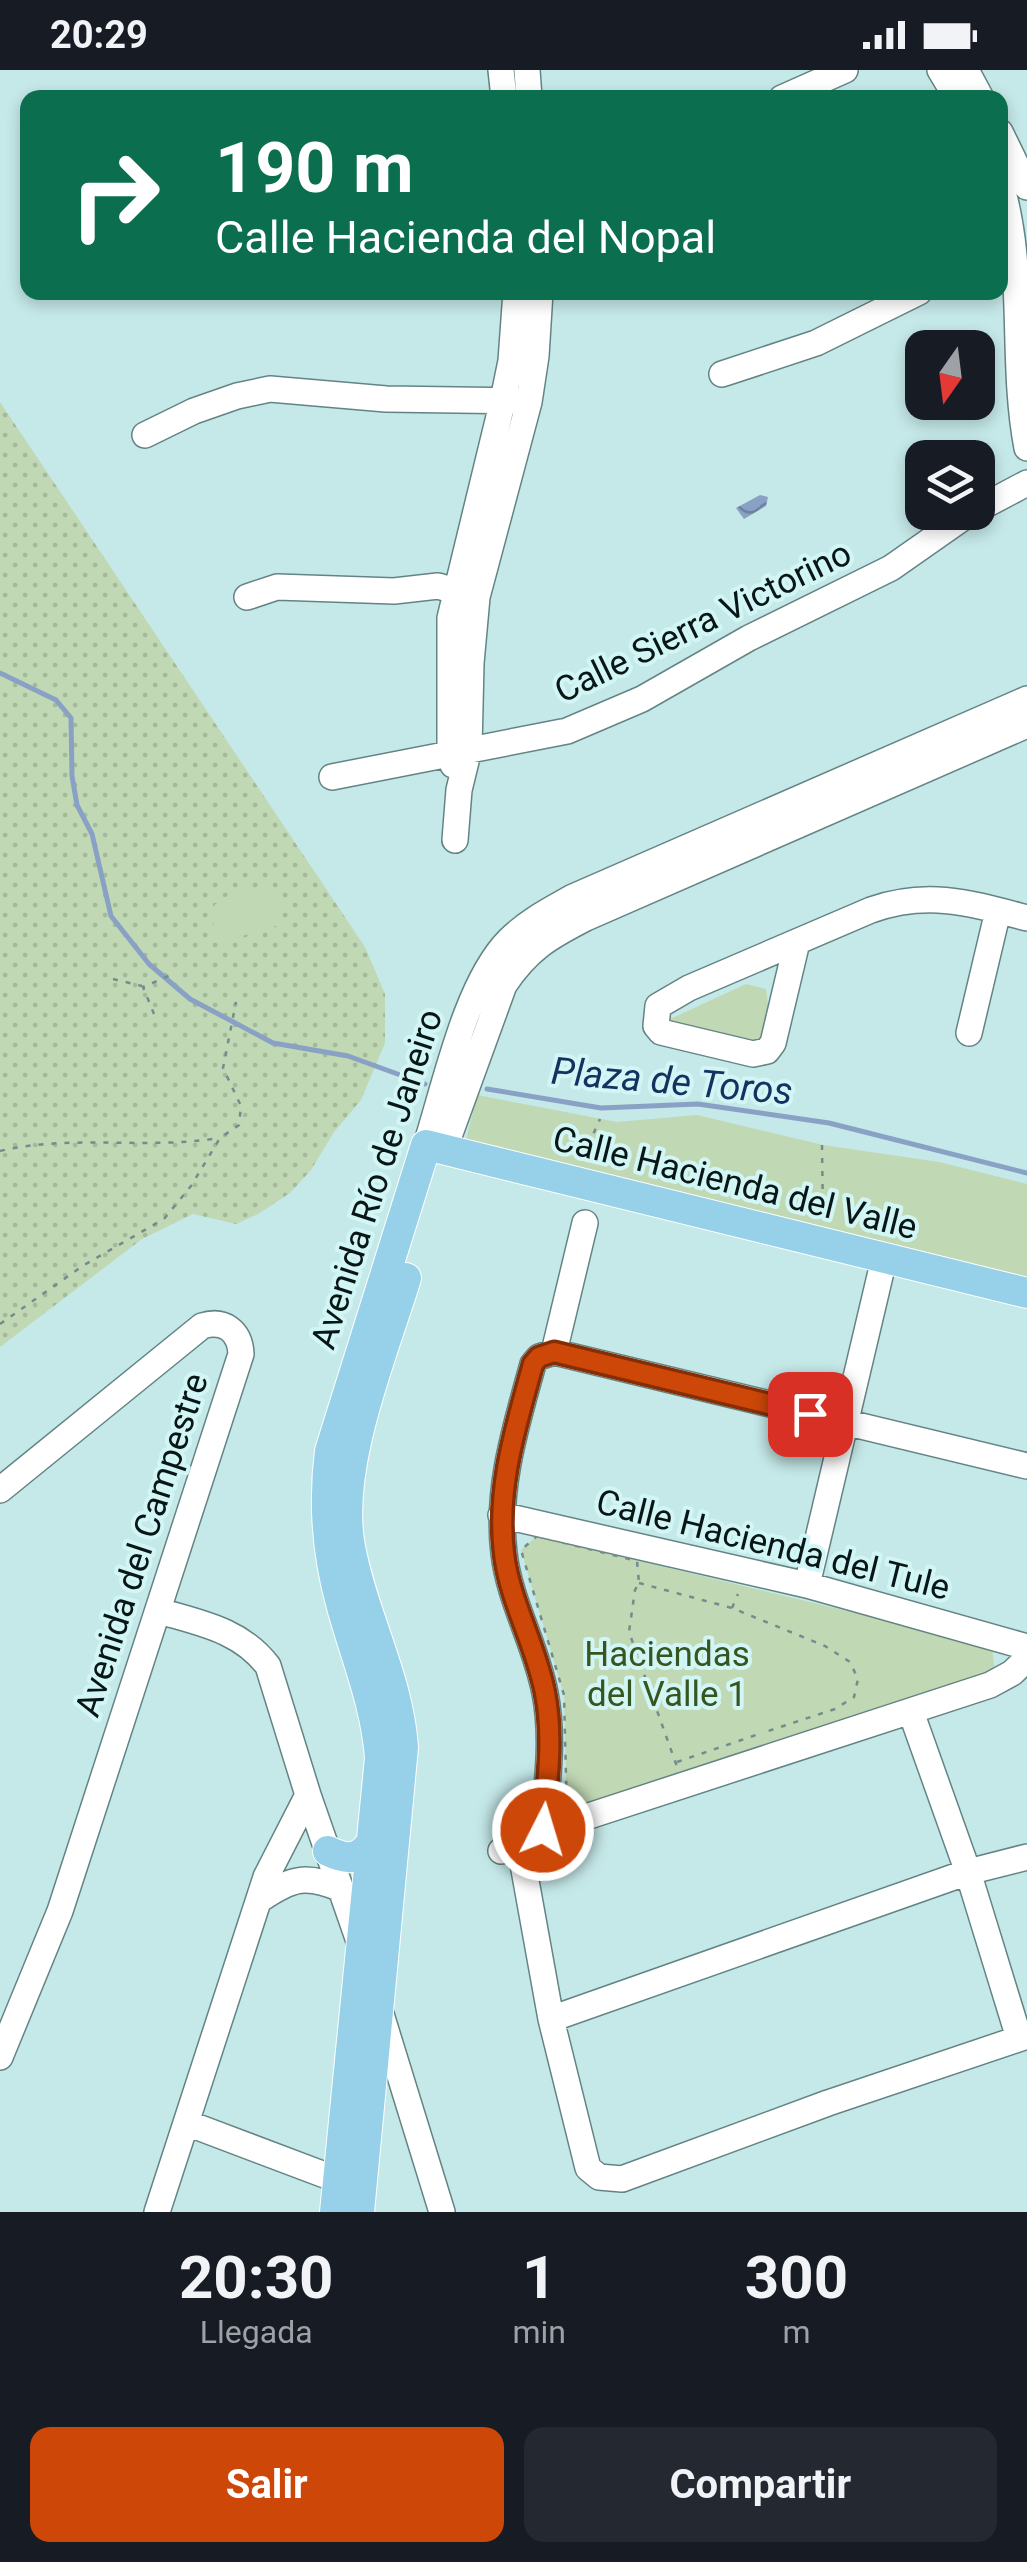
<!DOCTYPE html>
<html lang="es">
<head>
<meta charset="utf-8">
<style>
  body { margin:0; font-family:Roboto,sans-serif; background:#242831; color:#f1f3f6; height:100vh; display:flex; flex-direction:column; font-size:38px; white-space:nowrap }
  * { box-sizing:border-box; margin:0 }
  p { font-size:32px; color:#9ea1a6 }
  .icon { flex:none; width:55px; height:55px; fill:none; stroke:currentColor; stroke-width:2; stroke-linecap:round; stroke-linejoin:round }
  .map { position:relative; height:2142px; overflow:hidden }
  .drawer { display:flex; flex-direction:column; background:#171b24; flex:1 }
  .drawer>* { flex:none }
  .top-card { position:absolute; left:20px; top:20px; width:988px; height:210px; border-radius:20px; box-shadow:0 5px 15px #0003; background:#0b6e4f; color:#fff; overflow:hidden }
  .needle { width:65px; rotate:194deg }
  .buttons { position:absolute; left:905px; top:260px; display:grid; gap:20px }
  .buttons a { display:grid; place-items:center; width:90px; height:90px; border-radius:20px; background:#171b24; box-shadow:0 5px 15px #0003; font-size:50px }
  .pin { position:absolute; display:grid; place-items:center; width:85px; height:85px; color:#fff; margin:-42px; border-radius:20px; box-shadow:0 5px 15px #0006 }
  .me { position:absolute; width:110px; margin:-55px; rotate:5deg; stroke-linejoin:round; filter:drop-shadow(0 0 8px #0008) }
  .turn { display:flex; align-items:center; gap:35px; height:210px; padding:0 30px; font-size:45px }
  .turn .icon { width:130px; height:130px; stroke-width:2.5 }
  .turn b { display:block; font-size:70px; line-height:85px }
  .eta { display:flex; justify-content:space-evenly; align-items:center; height:170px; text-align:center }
  .eta b { font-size:60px; font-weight:700; line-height:70px }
  .button { display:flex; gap:20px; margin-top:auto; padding:20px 30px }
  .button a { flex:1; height:115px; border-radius:20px; background:#cd4708; color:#fff; font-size:40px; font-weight:700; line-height:115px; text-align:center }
  .button a+a { background:#242831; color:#f1f3f6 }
  .status { display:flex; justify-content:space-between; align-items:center; height:70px; padding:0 50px; background:#171b24; direction:ltr }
  .status svg { height:28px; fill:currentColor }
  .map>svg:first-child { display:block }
</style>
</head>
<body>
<div class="status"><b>20:29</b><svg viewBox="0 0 49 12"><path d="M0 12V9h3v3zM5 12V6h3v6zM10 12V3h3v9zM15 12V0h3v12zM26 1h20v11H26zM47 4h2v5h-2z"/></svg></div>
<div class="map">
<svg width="1027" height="2142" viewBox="0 0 1027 2142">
  <defs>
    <pattern id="grass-dots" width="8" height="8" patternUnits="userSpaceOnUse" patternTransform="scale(2.5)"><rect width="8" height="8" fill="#c1d8b4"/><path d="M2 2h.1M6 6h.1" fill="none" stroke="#a4b99a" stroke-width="1.8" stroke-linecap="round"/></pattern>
    <pattern id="water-waves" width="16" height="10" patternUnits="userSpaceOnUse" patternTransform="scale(2.5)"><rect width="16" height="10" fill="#89a1c4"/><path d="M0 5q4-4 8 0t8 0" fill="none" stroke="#6e829e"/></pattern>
  </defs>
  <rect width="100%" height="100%" fill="#c5e8e8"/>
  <path fill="url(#grass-dots)" d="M0,332L365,877L385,924V973L361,1030L334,1062L311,1100L290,1123L258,1144L236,1154L193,1144L142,1169L0,1277Z"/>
  <path fill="#c1d8b4" d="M259,818L276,822L282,833L278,856C254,857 231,878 207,867L214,854L208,844C220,825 238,820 259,818Z
    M746,914L766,919L768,934L763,972L743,985L666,951Z
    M477,1025L617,1052L697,1045L823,1075L939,1092L1027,1114V1207L466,1070Z
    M537,1466L992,1576L995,1605L567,1746L564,1625L521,1480Z"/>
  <path fill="url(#water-waves)" d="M760,425L768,427L766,436L744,449L736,438Z"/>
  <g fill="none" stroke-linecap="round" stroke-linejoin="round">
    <path stroke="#89a1c4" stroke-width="5" d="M0,603L56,630L71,648L72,706L77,735L92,764L111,846L149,894L190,929L273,973L348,986L425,1014
      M487,1019L601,1038L698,1034L829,1053L1027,1103"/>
    <defs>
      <path id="minor" d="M501,0L504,28
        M527,0L529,28
        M940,0L957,28
        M966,0L981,28
        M782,28L845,0
        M1000,62L1027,117
        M1000,111C1027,201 1010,288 1027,378
        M722,304L816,273L919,222
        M145,365L194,341L237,326L270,319L386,329L520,331
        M978,439L1027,413
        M247,527L277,517L394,521L438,516L469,525
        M453,695L450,683V548L503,330L511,291L516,222
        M332,707L567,661L642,629L749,568L891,498L971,442
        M455,770L459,720L469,679L471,593L477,527L529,332L536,286L540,222
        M797,872L773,973L767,981L753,984L661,962L656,956L658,936L689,918L871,840C928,820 970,833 1027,848
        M969,963L998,841
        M426,1075C445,1016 466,913 509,870C528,851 550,840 573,827L1027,629
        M444,1080L504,915C528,879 549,867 586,848L1027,655
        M554,1282L585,1153
        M0,1420L202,1256C224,1249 240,1261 241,1284L60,1841L0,1987
        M501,1445L807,1515L1027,1577
        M807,1515L884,1189
        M159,1541C200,1553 241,1560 268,1596L308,1725L360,1874
        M911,1642L968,1802L1019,1968
        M543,1761C547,1715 554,1668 545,1623C536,1575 509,1530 504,1483C496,1418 516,1356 533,1294L539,1287L554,1282L1027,1396
        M519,1772L551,1949L588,2098L599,2107L622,2109L828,2033L1027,1966
        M501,1781L543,1761L990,1615L1012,1603L1027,1589
        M261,1829C292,1808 306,1804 341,1819
        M380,1941L442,2142
        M551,1949L968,1802L1027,1787
        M187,2053L338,2110
        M157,2142L266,1807L308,1725"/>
      <path id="major" d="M328,1781C349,1791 360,1790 373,1770
        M335,2142L380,1688C376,1634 356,1588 342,1537C327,1484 323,1435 330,1381L426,1075L1027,1223
        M359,2142L403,1677C398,1607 363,1546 350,1477C335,1397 382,1286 406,1208"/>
    </defs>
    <use href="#minor" stroke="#648484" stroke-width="28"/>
    <use href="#major" stroke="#fff" stroke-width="32"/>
    <path stroke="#738c8c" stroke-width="2.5" stroke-dasharray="5 8" stroke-linecap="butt" d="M113,909L142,916
      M154,944L143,917L173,904
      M822,1075L823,1150
      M0,1081C72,1064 146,1080 219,1068
      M583,1087L600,1049
      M0,1254L84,1195L164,1149L191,1116L220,1068L239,1055L241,1036L223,998L236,932
      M537,1466L637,1491L639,1513L635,1520L629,1562L681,1708L567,1746L564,1625L521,1480Z
      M639,1513L732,1538L825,1576L850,1592L858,1609L854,1627L835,1639L762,1663
      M732,1538L738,1524
      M677,1692L759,1664"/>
    <use href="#minor" stroke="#fff" stroke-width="25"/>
    <use href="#major" stroke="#97d1e9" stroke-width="30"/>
  </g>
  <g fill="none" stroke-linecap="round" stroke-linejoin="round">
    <defs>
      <path id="route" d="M543,1760C547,1715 554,1668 545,1623C536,1575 509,1530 504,1483C496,1418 516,1356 533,1294L539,1287L554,1282L810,1344"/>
    </defs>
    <use href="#route" stroke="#852e05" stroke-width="25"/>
    <use href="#route" stroke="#cd4708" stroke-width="18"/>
  </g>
  <g text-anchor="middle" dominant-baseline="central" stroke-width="8" stroke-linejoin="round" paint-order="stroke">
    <g font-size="35" fill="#091616" stroke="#d2f5f5">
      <text transform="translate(703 552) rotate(-26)">Calle Sierra Victorino</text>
      <text transform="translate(377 1109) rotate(-72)">Avenida Río de Janeiro</text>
      <text transform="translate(735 1113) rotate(14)">Calle Hacienda del Valle</text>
      <text transform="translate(142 1475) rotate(-72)">Avenida del Campestre</text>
      <text transform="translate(773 1475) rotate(14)">Calle Hacienda del Tule</text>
    </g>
    <g font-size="35" fill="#37551f" stroke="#d2f5f5">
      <text x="667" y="1584">Haciendas<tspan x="667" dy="40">del Valle 1</tspan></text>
    </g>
    <g font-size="38" font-style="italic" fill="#13325f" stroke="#d2f5f5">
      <text transform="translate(672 1011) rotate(5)">Plaza de Toros</text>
    </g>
  </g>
</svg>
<div class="buttons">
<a><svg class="needle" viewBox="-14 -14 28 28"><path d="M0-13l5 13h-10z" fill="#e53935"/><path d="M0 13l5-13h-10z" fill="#9ea1a6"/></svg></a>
<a><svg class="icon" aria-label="layers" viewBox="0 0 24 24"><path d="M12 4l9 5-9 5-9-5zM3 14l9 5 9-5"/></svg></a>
</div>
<div class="pin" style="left:810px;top:1344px;background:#d93025"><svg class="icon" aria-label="arrive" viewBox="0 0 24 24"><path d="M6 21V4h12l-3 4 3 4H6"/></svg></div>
<svg class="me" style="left:543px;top:1760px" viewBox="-20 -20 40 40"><circle r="17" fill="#cd4708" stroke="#fff" stroke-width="3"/><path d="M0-11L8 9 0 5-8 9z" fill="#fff"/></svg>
<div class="top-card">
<div class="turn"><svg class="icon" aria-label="right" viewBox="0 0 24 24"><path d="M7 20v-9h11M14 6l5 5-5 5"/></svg><div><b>190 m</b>Calle Hacienda del Nopal</div></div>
</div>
</div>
<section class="drawer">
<div class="eta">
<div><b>20:30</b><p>Llegada</p></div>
<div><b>1</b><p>min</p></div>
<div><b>300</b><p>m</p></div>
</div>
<div class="button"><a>Salir</a><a>Compartir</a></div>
</section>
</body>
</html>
